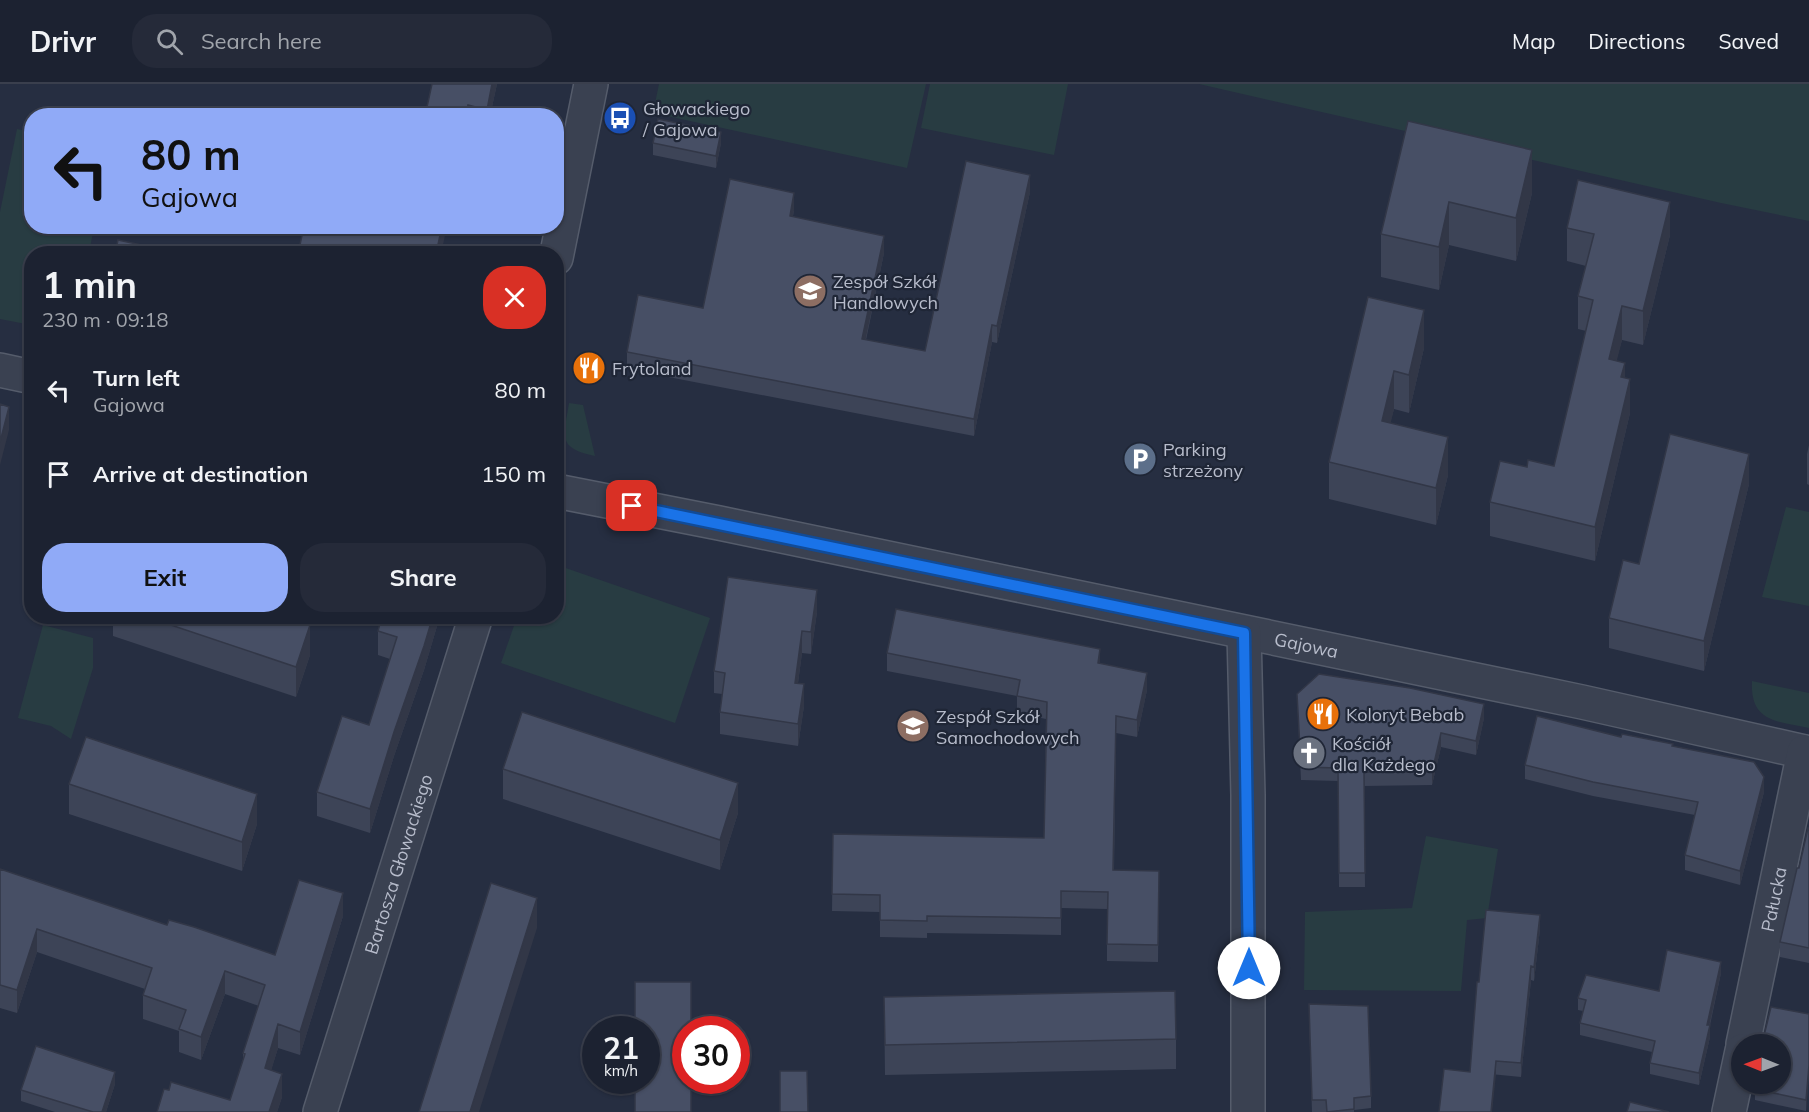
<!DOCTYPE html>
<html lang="en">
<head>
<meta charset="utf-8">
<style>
  body { margin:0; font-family:Mulish,sans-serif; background:#252a39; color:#f1f3f6; height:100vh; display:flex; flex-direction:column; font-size:22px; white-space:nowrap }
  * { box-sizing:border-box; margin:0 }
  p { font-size:20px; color:#a0a4ab }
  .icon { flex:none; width:33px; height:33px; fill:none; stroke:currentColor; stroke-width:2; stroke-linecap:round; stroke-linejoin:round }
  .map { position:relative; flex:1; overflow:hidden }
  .panel { position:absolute; left:24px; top:162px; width:540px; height:378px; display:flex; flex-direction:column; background:#1c2231; border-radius:24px; box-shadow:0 2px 4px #0004,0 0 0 2px #3a3f4d }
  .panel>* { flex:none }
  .hud { position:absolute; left:24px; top:24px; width:540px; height:126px; border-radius:24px; box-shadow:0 2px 4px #0004,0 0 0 2px #3a3f4d; background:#90aaf7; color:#111; overflow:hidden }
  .needle { width:39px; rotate:271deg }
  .tools { position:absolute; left:1731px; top:950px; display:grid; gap:12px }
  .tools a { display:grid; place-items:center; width:60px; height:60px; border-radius:50%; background:#1c2231; box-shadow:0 2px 4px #0004,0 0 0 2px #3a3f4d; font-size:30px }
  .speed { position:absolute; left:582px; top:932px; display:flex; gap:12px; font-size:30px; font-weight:700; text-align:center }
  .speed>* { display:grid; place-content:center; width:78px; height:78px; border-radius:50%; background:#1c2231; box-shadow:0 2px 4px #0004,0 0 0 2px #3a3f4d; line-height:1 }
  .speed small { font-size:15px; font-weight:400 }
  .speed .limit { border:9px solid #d22; background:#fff; color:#111 }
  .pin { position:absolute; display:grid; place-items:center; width:51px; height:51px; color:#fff; margin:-26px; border-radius:12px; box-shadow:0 3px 9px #0006 }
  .me { position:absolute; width:66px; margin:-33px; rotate:0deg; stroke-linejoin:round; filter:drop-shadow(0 0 4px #0008) }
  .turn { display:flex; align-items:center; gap:21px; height:126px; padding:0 18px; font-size:27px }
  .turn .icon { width:78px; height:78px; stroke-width:2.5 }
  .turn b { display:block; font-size:42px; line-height:51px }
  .round { display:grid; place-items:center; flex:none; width:63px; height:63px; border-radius:24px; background:#252a39 }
  .overview { display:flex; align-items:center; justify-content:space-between; height:102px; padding:0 18px }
  h1 { font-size:36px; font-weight:700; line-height:45px }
  .action { display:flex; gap:12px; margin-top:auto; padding:12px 18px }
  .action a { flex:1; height:69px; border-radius:24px; background:#90aaf7; color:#111; font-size:24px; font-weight:700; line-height:69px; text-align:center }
  .action a+a { background:#252a39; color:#f1f3f6 }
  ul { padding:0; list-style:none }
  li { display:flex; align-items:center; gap:18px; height:84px; padding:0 18px }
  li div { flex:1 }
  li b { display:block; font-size:22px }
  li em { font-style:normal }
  header { display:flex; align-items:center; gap:36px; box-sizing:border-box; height:84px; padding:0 30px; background:#1c2231; border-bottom:2px solid #3a3f4d }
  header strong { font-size:28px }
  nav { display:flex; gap:33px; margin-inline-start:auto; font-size:21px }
  .search { width:420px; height:54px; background:#252a39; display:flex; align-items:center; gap:15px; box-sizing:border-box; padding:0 21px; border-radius:24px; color:#a0a4ab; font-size:22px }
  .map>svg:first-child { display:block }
</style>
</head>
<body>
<header>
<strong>Drivr</strong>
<div class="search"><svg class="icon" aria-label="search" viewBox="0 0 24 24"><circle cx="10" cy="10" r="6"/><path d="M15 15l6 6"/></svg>Search here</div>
<nav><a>Map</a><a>Directions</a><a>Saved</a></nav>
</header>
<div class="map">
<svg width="1809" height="1028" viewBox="0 0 1809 1028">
  <rect width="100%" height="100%" fill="#262e41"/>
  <path fill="#283c42" d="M659,0H926L907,84L653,29Z
    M930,0H1068L1054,71L921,44Z
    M1199,0H1809V137L1721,119Z
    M17,45L31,48L32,142L94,143L89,169L32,170L31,241L0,235V128Z
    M569,319L583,321L595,372C556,364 564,352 569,319Z
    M1786,423L1809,428V522L1762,513Z
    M557,481L710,534L675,639L501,579L517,533L556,532Z
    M43,541L93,554V584L71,655L51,642L18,634Z
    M1752,597L1809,609V644C1776,637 1750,638 1752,597Z
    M1426,752L1498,765L1487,834L1467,836L1461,907L1304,906L1305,828L1412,824Z"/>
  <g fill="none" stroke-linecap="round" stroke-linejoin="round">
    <defs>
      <g id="street">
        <path d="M556,174L591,0"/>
        <path d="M0,286L32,293"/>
        <path id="s1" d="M556,407L719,439L1582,618L1809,669"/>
        <path d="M1244,549L1248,711V1028"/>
        <path id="s2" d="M1743,960L1804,668"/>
        <path id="s3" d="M320,1028L476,532"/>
        <path d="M1729,1028L1742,967"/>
      </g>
    </defs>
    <use href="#street" stroke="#555c6b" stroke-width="36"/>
    <use href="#street" stroke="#3a4151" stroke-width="33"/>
  </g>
  <path fill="#3d4457" d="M432,0H497L490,32H425Z
    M1408,37L1532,109L1516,177L1449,161L1439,206L1381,193V150Z
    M653,59H721L716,84L653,71Z
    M1030,108L997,259L992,258L974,352L627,285V268L703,224L794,126L793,132L884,169L866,256L925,267Z
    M1567,144L1670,151L1643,261L1622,256L1616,277L1625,294L1630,329L1595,477L1490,452V418L1527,383L1554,382L1586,247L1578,245V212L1586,182L1567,177Z
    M1368,213L1424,264L1409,329L1394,325L1390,339L1448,391L1436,441L1329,415V378Z
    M1809,361V401L1807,400V370Z
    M1749,400L1704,587L1609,564V534L1639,480Z
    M817,528L811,570L802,569L798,599L804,622L798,662L720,650V628L722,610L714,609V587Z
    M113,532H285L310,571L296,613L113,552Z
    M382,532H440L424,586L394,672L370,749L317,732V708L369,641L390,575L378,571V547Z
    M887,569L1100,580L1147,606L1137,653L1116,649L1114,786L1159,787L1158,878L1107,877V825L1061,824V851L927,849V854L880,853V828L832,827L833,750L1044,754L1046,635L1017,629V612L887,587Z
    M1297,610L1484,634L1476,671L1441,663L1432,701L1364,702L1365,803H1339L1338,697L1301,696Z
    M1621,653L1673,662L1764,708L1740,801L1685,786V771L1695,731L1593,712L1525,695V681Z
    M503,685L738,729L720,786L503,715Z
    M69,700L257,740L242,787L69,730Z
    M1809,744V879L1780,873V858Z
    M0,785L167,841L275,871L343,832L300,971L278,964L271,986L282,1013L277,1028H157L230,1016L243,976V969L259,922L225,910L201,976L179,968V947L143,935V911L145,905L37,868L17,929L0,924Z
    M1540,845L1534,897L1531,896L1521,993L1470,988L1479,898Z
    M1721,889L1710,941V953L1699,1001L1650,990V979L1652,968L1580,951V939L1583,927L1578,926V914L1659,907Z
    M884,913L1176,955V985L885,991Z
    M1809,930L1806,1027L1755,1016V1005Z
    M1309,932L1371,1012V1024L1354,1026V1028H1312Z
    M115,1000L106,1028H55L21,1017V1006Z"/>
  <path fill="#323747" d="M492,0H497L490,32H487V26Z
    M721,48V59L716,84V72Z
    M1532,66V109L1516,177V134Z
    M1030,91V108L997,259V242Z
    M794,109V126L790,149V132Z
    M1449,118V161L1439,206V163Z
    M1670,118V151L1643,261V227Z
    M442,142H447L441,170H436Z
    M884,152V169L862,272V255Z
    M1622,222V256L1609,308V275Z
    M1424,226V264L1409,329V291Z
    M992,241V258L974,352V335Z
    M1625,279V312L1621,293Z
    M1394,287V325L1382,375V337Z
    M1630,295V329L1595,477V443Z
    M9,323V346L0,381V358Z
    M1448,353V391L1436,441V404Z
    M1749,370V400L1704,587V557Z
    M817,506V528L811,570V548Z
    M433,532H440L424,586L394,672L370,749V725L394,648Z
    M310,541V571L296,613V583Z
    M802,547V569L795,621V599Z
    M1100,565V582L1098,579Z
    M1147,589V606L1137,653V636Z
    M804,600V622L798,662V640Z
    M1484,620V634L1476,671V657Z
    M1441,649V663L1432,701V688Z
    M1764,693V708L1740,801V787Z
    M738,699V729L720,786V756Z
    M257,710V740L242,787V758Z
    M343,809V832L300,971V948Z
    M537,814V844L479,1028H470Z
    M1540,831V845L1534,897V883Z
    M37,845V868L17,929V906Z
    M1721,878V889L1707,952V941Z
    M1531,882V896L1521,993V979Z
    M225,887V910L201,976V953Z
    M278,940V964L265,1007V984Z
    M1710,941V953L1699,1001V989Z
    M1496,977V990L1492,1028H1491Z
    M1809,981V993L1806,1027V1016Z
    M115,988V1000L106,1028H102Z
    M282,990V1013L277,1028H269Z"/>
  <path fill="#474f65" stroke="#323747" stroke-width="1.5" d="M432,0H492L487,26L468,21L466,32H425Z
    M658,35L721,48L716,72L653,59Z
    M1408,37L1532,66L1516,134L1449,118L1439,163L1381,150Z
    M966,77L1030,91L997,242L992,241L974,335L627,268L638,211L703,224L730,95L794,109L790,132L884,152L862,255L925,267Z
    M1578,96L1670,118L1643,227L1622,222L1609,275L1625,279L1621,293L1630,295L1595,443L1490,418L1500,377L1527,383L1528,376L1554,382L1593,216L1578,212L1594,150L1567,144Z
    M304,142H442L436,170H298Z
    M118,156L183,170H115Z
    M1368,213L1424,226L1409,291L1394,287L1382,337L1448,353L1436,404L1329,378Z
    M0,320L9,323L0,358Z
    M1670,350L1749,370L1704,557L1609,534L1623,476L1639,480Z
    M728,493L817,506L811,548L802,547L795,599L804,600L798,640L720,628L725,589L714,587Z
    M896,525L1100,565L1098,579L1147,589L1137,636L1116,632L1113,786L1159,787L1158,861L1107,860L1108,808L1061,807V834L927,832V837L880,836V811L832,810L833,750L1044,754L1047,618L1017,612L1020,596L887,569Z
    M144,532H285L310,541L296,583Z
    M382,532H433L424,562L394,648L370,725L317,708L342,632L369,641L397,553L378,547Z
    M1319,590L1410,604L1484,620L1476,657L1441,649L1432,688H1364L1365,789H1339L1338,684L1301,683L1297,610Z
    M522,628L738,699L720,756L503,685Z
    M1537,632L1621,653L1622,650L1673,660L1672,662L1754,678L1764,693L1740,787L1685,771L1698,718L1593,698L1525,681Z
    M86,653L257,710L242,758L69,700Z
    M1808,744H1809V864L1780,858L1797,784H1799Z
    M0,785L167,841L169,836L194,843L275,871L299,796L343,809L300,948L278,940L265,984L282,990L269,1028H157L164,1005L169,1006L171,998L230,1016L245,970L243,969L265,901L225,887L201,953L179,945L186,926L143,911L152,884L37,845L17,906L0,901Z
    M491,799L537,814L470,1028H419Z
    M1486,826L1540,831L1534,883L1531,882L1521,979L1496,977L1491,1028H1439L1444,985L1470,988L1477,898H1479Z
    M1667,866L1721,878L1707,941H1710L1699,989L1650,979L1655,957L1580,939L1586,916L1578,914L1586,891L1659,907Z
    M635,898H691V945H686V996H691V1028H635V996H646V945H635Z
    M1175,907L1176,955L885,961L884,913Z
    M1309,920L1368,922L1371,1012L1354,1014V1025L1327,1028L1326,1016H1312Z
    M1771,923L1809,930V981L1806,1016L1755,1005L1756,999H1780V960H1762Z
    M36,962L115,988L102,1028H93L21,1006Z
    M780,987H807L808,1028H780Z
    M1630,1018L1669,1028H1627Z"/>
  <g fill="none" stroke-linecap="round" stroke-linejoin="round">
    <defs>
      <path id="route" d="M632,422L1244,549L1249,884"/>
    </defs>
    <use href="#route" stroke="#114b97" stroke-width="15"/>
    <use href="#route" stroke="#1a73e8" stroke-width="10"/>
  </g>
  <defs>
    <symbol id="bus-disc" viewBox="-11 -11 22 22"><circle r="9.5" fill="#1a4fb4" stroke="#1f2636"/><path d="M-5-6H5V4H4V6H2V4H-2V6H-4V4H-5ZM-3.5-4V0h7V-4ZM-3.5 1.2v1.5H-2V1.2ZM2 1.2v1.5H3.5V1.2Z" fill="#fff"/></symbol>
    <symbol id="school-disc" viewBox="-11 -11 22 22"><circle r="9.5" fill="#8d6e63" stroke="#1f2636"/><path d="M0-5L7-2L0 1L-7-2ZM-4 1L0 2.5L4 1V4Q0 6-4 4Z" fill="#fff"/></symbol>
    <symbol id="restaurant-disc" viewBox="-11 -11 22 22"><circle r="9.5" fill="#e8710a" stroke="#1f2636"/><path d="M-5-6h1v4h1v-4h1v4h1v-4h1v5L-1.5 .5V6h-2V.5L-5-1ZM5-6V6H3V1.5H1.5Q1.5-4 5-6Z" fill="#fff"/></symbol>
    <symbol id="parking-disc" viewBox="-11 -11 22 22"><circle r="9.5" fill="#5c6f8a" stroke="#1f2636"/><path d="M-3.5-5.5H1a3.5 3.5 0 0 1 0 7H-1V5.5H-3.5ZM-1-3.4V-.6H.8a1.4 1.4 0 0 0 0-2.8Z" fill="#fff"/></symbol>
    <symbol id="church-disc" viewBox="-11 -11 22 22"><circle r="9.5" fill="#6b7280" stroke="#1f2636"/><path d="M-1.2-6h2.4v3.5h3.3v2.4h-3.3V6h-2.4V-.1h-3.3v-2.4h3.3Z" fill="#fff"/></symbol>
  </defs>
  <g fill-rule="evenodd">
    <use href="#bus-disc" x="601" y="15" width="38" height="38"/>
    <use href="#school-disc" x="791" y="188" width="38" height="38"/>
    <use href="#restaurant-disc" x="570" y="265" width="38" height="38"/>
    <use href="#parking-disc" x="1121" y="356" width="38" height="38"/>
    <use href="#restaurant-disc" x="1304" y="611" width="38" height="38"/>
    <use href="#school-disc" x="894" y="623" width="38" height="38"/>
    <use href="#church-disc" x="1290" y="650" width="38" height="38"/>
  </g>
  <g text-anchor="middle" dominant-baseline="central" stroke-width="4.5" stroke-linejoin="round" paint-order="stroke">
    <g font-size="18" fill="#b7bccb" stroke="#1f2636" text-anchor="start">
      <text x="643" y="24">Głowackiego<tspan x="643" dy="21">/ Gajowa</tspan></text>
      <text x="833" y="197">Zespół Szkół<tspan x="833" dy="21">Handlowych</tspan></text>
      <text x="612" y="284">Frytoland</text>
      <text x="1163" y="365">Parking<tspan x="1163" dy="21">strzeżony</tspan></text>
      <text x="1346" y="630">Koloryt Bebab</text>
      <text x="936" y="632">Zespół Szkół<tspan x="936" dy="21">Samochodowych</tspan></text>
      <text x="1332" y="659">Kościół<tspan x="1332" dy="21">dla Każdego</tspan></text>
    </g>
    <g font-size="18" fill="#b7bccb" stroke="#1f2636">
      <text stroke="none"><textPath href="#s1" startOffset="766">Gajowa</textPath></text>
      <text stroke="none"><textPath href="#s3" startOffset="260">Bartosza Głowackiego</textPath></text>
      <text stroke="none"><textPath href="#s2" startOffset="148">Pałucka</textPath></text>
    </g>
  </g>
</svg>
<div class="tools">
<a><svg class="needle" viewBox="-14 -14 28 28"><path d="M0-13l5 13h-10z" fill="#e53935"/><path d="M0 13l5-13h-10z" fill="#a0a4ab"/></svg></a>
</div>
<div class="speed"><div>21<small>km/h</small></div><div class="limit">30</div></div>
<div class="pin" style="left:632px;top:422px;background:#d93025"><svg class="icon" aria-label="arrive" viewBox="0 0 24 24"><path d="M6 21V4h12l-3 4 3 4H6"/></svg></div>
<svg class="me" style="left:1249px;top:884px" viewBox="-20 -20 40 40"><circle r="19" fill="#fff"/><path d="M0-13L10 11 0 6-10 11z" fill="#1a73e8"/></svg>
<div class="hud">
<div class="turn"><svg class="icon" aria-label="left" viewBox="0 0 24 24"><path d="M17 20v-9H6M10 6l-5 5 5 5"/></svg><div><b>80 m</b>Gajowa</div></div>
</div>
<section class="panel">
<div class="overview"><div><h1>1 min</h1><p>230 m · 09:18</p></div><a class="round" style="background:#d93025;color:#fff"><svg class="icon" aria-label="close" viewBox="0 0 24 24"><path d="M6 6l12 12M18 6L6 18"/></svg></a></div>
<ul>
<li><svg class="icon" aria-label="left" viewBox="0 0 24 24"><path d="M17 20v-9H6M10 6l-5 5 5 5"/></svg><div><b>Turn left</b><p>Gajowa</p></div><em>80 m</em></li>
<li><svg class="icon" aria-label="arrive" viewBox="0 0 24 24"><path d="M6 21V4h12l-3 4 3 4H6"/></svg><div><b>Arrive at destination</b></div><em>150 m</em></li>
</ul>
<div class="action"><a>Exit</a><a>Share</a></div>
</section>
</div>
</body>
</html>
